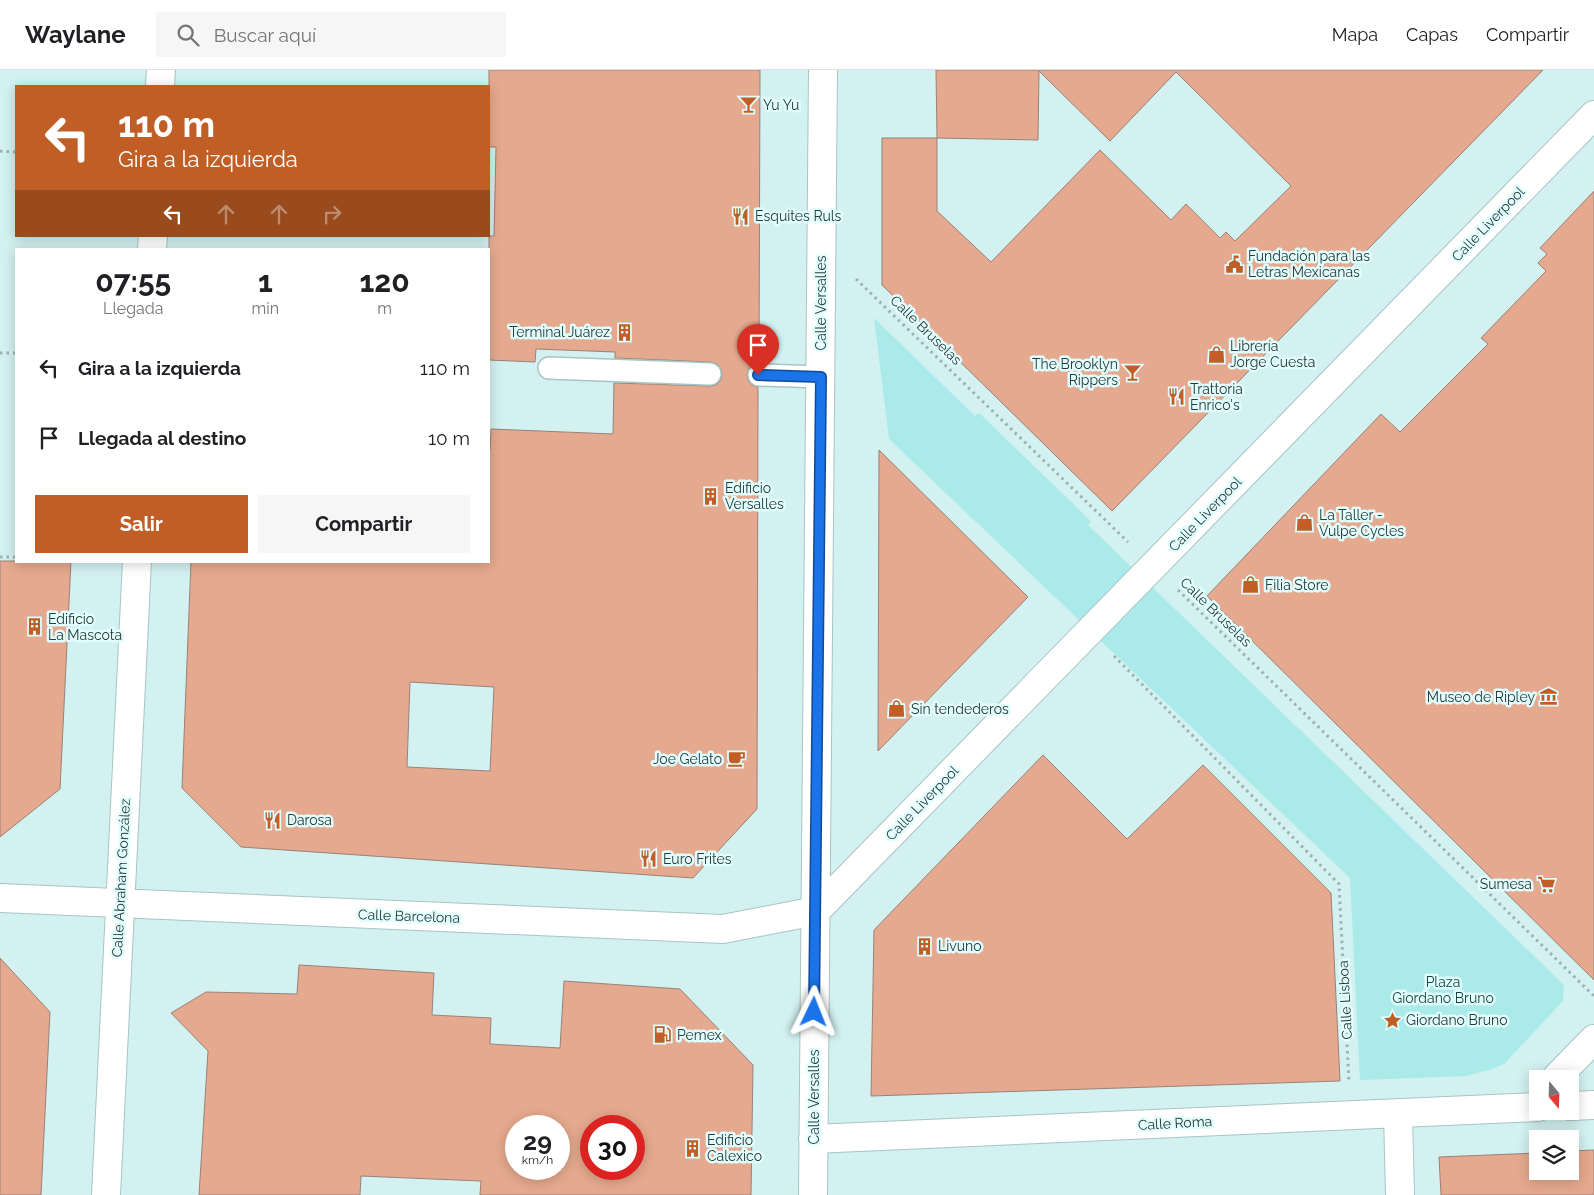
<!DOCTYPE html>
<html lang="es">
<head>
<meta charset="utf-8">
<style>
  body { margin:0; font-family:Raleway,sans-serif; background:#f6f6f6; color:#202124; height:100vh; display:flex; flex-direction:column; font-size:19px; white-space:nowrap }
  * { box-sizing:border-box; margin:0 }
  p { font-size:16px; color:#757577 }
  .icon { flex:none; width:28px; height:28px; fill:none; stroke:currentColor; stroke-width:2; stroke-linecap:round; stroke-linejoin:round }
  .map { position:relative; flex:1; overflow:hidden }
  .details { position:absolute; left:15px; top:178px; width:475px; height:315px; display:flex; flex-direction:column; background:#fff; border-radius:0px; box-shadow:0 2px 12px #0003 }
  .details>* { flex:none }
  .top-card { position:absolute; left:15px; top:15px; width:475px; height:152px; border-radius:0px; box-shadow:0 2px 12px #0003; background:#c15e25; color:#fff; overflow:hidden }
  .needle { width:32px; rotate:161deg }
  .controls { position:absolute; left:1529px; top:1000px; display:grid; gap:10px }
  .controls a { display:grid; place-items:center; width:50px; height:50px; border-radius:0px; background:#fff; box-shadow:0 2px 12px #0003; font-size:25px }
  .speed { position:absolute; left:505px; top:1045px; display:flex; gap:10px; font-size:25px; font-weight:700; text-align:center }
  .speed>* { display:grid; place-content:center; width:65px; height:65px; border-radius:50%; background:#fff; box-shadow:0 2px 12px #0003; line-height:1 }
  .speed small { font-size:12px; font-weight:400 }
  .speed .limit { border:8px solid #d22; background:#fff; color:#111 }
  .pin { position:absolute; display:grid; place-items:center; width:42px; height:42px; color:#fff; margin:-51px -21px; border-radius:50% 50% 50% 0; rotate:-45deg; box-shadow:0 0 5px #0007 }
  .pin .icon { rotate:45deg }
  .me { position:absolute; width:55px; margin:-28px; rotate:2deg; stroke-linejoin:round; filter:drop-shadow(0 0 4px #0008) }
  .turn { display:flex; align-items:center; gap:18px; height:105px; padding:0 20px; font-size:22px }
  .turn .icon { width:65px; height:65px; stroke-width:2.5 }
  .turn b { display:block; font-size:35px; line-height:42px }
  .lanes { display:flex; align-items:center; height:48px; padding:0 20px; background:#0003; justify-content:center; gap:25px; direction:ltr }
  .lanes .off { opacity:.35 }
  .eta { display:flex; justify-content:space-evenly; align-items:center; height:85px; text-align:center }
  .eta b { font-size:30px; font-weight:700; line-height:35px }
  .cta { display:flex; gap:10px; margin-top:auto; padding:10px 20px }
  .cta a { flex:1; height:58px; border-radius:0px; background:#c15e25; color:#fff; font-size:20px; font-weight:700; line-height:58px; text-align:center }
  .cta a+a { background:#f6f6f6; color:#202124 }
  ul { padding:0; list-style:none }
  li { display:flex; align-items:center; gap:15px; height:70px; padding:0 20px }
  li div { flex:1 }
  li b { display:block; font-size:19px }
  li em { font-style:normal }
  header { display:flex; align-items:center; gap:30px; box-sizing:border-box; height:70px; padding:0 25px; background:#fff; border-bottom:1px solid #e0e0e0 }
  header strong { font-size:24px }
  nav { display:flex; gap:28px; margin-inline-start:auto; font-size:18px }
  .search { width:350px; height:45px; background:#f6f6f6; display:flex; align-items:center; gap:12px; box-sizing:border-box; padding:0 18px; border-radius:0px; color:#757577; font-size:19px }
  .map>svg:first-child { display:block }
</style>
</head>
<body>
<header>
<strong>Waylane</strong>
<div class="search"><svg class="icon" aria-label="search" viewBox="0 0 24 24"><circle cx="10" cy="10" r="6"/><path d="M15 15l6 6"/></svg>Buscar aquí</div>
<nav><a>Mapa</a><a>Capas</a><a>Compartir</a></nav>
</header>
<div class="map">
<svg width="1594" height="1125" viewBox="0 0 1594 1125">
  <rect width="100%" height="100%" fill="#d2f1f0"/>
  <path fill="#aaeae9" d="M874,248L975,346L979,343L1091,451L1088,455L1564,915L1563,931L1504,994L1492,999L1466,1006L1360,1010L1350,808L889,369Z"/>
  <path fill="#e4a98e" stroke="#998278" fill-rule="evenodd" d="M489,0H760L759,293L753,294L749,298L747,305L748,310L752,315L758,317L757,739L693,808L241,777L182,718L191,491H489V380H490L491,359L613,364L614,313L710,316L716,315L721,310L722,304L721,299L717,294L711,292L615,288V282L536,279L535,292L489,290V166H494L496,77H489ZM410,612L494,617L490,701L407,697Z
    M936,0H1543L1112,441L882,215V68H937ZM1039,1L1110,71L1176,2L1291,116L1235,171L1226,162L1220,168L1186,134L1171,150L1100,80L991,192L937,141V68L1038,70Z
    M1594,121V910L1207,526L1381,344L1400,362L1488,274L1481,268L1546,201L1538,193L1547,184L1540,178Z
    M879,380L1028,527L878,681Z
    M0,491H71L60,719L0,767Z
    M1043,685L1127,769L1203,695L1331,823L1340,1011L871,1026L874,860Z
    M0,888L50,942L41,1125H0Z
    M299,895L434,903L432,945L491,948L490,974L560,978L564,911L680,919L753,995L751,1125H480L481,1111L361,1106L360,1125H199L208,981L171,943L206,922L297,924ZM516,1056H559V1099H516ZM591,1056H634V1099H591Z
    M1594,1080V1125H1441L1439,1087L1538,1083V1101H1570V1081Z"/>
  <g fill="none" stroke-linecap="round" stroke-linejoin="round">
    <defs>
      <path id="lane" d="M549,298L710,304
        M759,305L821,307"/>
      <path id="street" d="M160,16L161,0
        M152,179L153,166
        M0,828L723,859L816,841L1594,45
        M1555,1009L1594,969
        M1570,1036L1594,1035
        M1398,1044L1400,1125
        M813,1069L1538,1037
        M106,1125L137,491
        M813,1125L823,0"/>
    </defs>
    <use href="#lane" stroke="#a7c5c4" stroke-width="24"/>
    <use href="#street" stroke="#a7c5c4" stroke-width="30"/>
    <path stroke="#9ab2b1" stroke-width="3" stroke-dasharray="2.5 4" stroke-linecap="butt" d="M0,81L16,82
      M856,209L1128,472
      M0,283H16
      M0,487H16
      M1178,520L1594,926
      M1114,586L1339,814L1349,1012"/>
    <use href="#lane" stroke="#fff" stroke-width="21"/>
    <use href="#street" stroke="#fff" stroke-width="28"/>
  </g>
  <g fill="none" stroke-linecap="round" stroke-linejoin="round">
    <defs>
      <path id="route" d="M758,305L821,307L814,942"/>
    </defs>
    <use href="#route" stroke="#114b97" stroke-width="12"/>
    <use href="#route" stroke="#1a73e8" stroke-width="9"/>
  </g>
  <defs>
    <symbol id="bar-bare" viewBox="-9 -9 18 18"><path d="M-6-5H6L.8 .8V4.5H3.5V6h-7V4.5H-.8V.8Z" fill="#c15e25" stroke="#e0fefe" stroke-width="2.5" paint-order="stroke"/></symbol>
    <symbol id="restaurant-bare" viewBox="-9 -9 18 18"><path d="M-5-6h1v4h1v-4h1v4h1v-4h1v5L-1.5 .5V6h-2V.5L-5-1ZM5-6V6H3V1.5H1.5Q1.5-4 5-6Z" fill="#c15e25" stroke="#e0fefe" stroke-width="2.5" paint-order="stroke"/></symbol>
    <symbol id="civic-bare" viewBox="-9 -9 18 18"><path d="M-.6-6.5H3V-4.5H.6V-3L4-1V1h2V6H-6V1h2V-1L-.6-3ZM-1.2 2.5V6h2.4V2.5Z" fill="#c15e25" stroke="#e0fefe" stroke-width="2.5" paint-order="stroke"/></symbol>
    <symbol id="building-bare" viewBox="-9 -9 18 18"><path d="M-4-6H4V6H1V3H-1V6H-4ZM-2.5-4.3h1.7v1.8h-1.7ZM.8-4.3h1.7v1.8H.8ZM-2.5-1h1.7V.8h-1.7ZM.8-1h1.7V.8H.8Z" fill="#c15e25" stroke="#e0fefe" stroke-width="2.5" paint-order="stroke"/></symbol>
    <symbol id="shop-bare" viewBox="-9 -9 18 18"><path d="M-5-2.5h2.3a2.7 3.5 0 0 1 5.4 0H5L5.5 6h-11ZM-1.5-2.5h3a1.5 2.3 0 0 0-3 0Z" fill="#c15e25" stroke="#e0fefe" stroke-width="2.5" paint-order="stroke"/></symbol>
    <symbol id="museum-bare" viewBox="-9 -9 18 18"><path d="M0-6L6-3V-2H-6V-3ZM-5-1h2V3h-2ZM-1-1h2V3h-2ZM3-1h2V3H3ZM-6 4H6V6H-6Z" fill="#c15e25" stroke="#e0fefe" stroke-width="2.5" paint-order="stroke"/></symbol>
    <symbol id="cafe-bare" viewBox="-9 -9 18 18"><path d="M-5.5-4.5H6V0H3Q3 3.5 0 3.5H-2.5Q-5.5 3.5-5.5 0ZM3-3.2v2h1.7v-2ZM-6 4.5H4V6H-6Z" fill="#c15e25" stroke="#e0fefe" stroke-width="2.5" paint-order="stroke"/></symbol>
    <symbol id="supermarket-bare" viewBox="-9 -9 18 18"><path d="M-6-5.5h2.5l.6 2H6L4.5 2H-2.5L-4.4-4H-6ZM-1.5 3.2a1.3 1.3 0 1 0 .1 0ZM3 3.2a1.3 1.3 0 1 0 .1 0Z" fill="#c15e25" stroke="#e0fefe" stroke-width="2.5" paint-order="stroke"/></symbol>
    <symbol id="sight-bare" viewBox="-9 -9 18 18"><path d="M0-6L1.8-2.2L6-1.7L2.9 1.2L3.7 5.4L0 3.3L-3.7 5.4L-2.9 1.2L-6-1.7L-1.8-2.2Z" fill="#c15e25" stroke="#e0fefe" stroke-width="2.5" paint-order="stroke"/></symbol>
    <symbol id="fuel-bare" viewBox="-9 -9 18 18"><path d="M-5.5-6h7V0h2V4h1.3V-2.5L3-4.5l.8-.8L6-3V5H2.5V1h-1V6h-7ZM-4.2-4.7v3.2H.2V-4.7Z" fill="#c15e25" stroke="#e0fefe" stroke-width="2.5" paint-order="stroke"/></symbol>
  </defs>
  <g fill-rule="evenodd">
    <use href="#bar-bare" x="736" y="22" width="25" height="25"/>
    <use href="#restaurant-bare" x="728" y="134" width="25" height="25"/>
    <use href="#civic-bare" x="1222" y="182" width="25" height="25"/>
    <use href="#building-bare" x="612" y="250" width="25" height="25"/>
    <use href="#shop-bare" x="1204" y="272" width="25" height="25"/>
    <use href="#bar-bare" x="1120" y="290" width="25" height="25"/>
    <use href="#restaurant-bare" x="1164" y="314" width="25" height="25"/>
    <use href="#building-bare" x="698" y="414" width="25" height="25"/>
    <use href="#shop-bare" x="1292" y="440" width="25" height="25"/>
    <use href="#shop-bare" x="1238" y="502" width="25" height="25"/>
    <use href="#building-bare" x="22" y="544" width="25" height="25"/>
    <use href="#museum-bare" x="1536" y="614" width="25" height="25"/>
    <use href="#shop-bare" x="884" y="626" width="25" height="25"/>
    <use href="#cafe-bare" x="724" y="676" width="25" height="25"/>
    <use href="#restaurant-bare" x="260" y="738" width="25" height="25"/>
    <use href="#restaurant-bare" x="636" y="776" width="25" height="25"/>
    <use href="#supermarket-bare" x="1534" y="802" width="25" height="25"/>
    <use href="#building-bare" x="912" y="864" width="25" height="25"/>
    <use href="#sight-bare" x="1380" y="938" width="25" height="25"/>
    <use href="#fuel-bare" x="650" y="952" width="25" height="25"/>
    <use href="#building-bare" x="680" y="1066" width="25" height="25"/>
  </g>
  <g text-anchor="middle" dominant-baseline="central" stroke-width="5" stroke-linejoin="round" paint-order="stroke">
    <g font-size="14" fill="#2c3837" stroke="#e0fefe" text-anchor="start">
      <text x="763" y="35">Yu Yu</text>
      <text x="755" y="146">Esquites Ruls</text>
      <text x="1248" y="186">Fundación para las<tspan x="1248" dy="16">Letras Mexicanas</tspan></text>
      <text x="610" y="262" text-anchor="end">Terminal Juárez</text>
      <text x="1230" y="276">Librería<tspan x="1230" dy="16">Jorge Cuesta</tspan></text>
      <text x="1118" y="294" text-anchor="end">The Brooklyn<tspan x="1118" dy="16">Rippers</tspan></text>
      <text x="1190" y="319">Trattoria<tspan x="1190" dy="16">Enrico's</tspan></text>
      <text x="725" y="418">Edificio<tspan x="725" dy="16">Versalles</tspan></text>
      <text x="1319" y="445">La Taller -<tspan x="1319" dy="16">Vulpe Cycles</tspan></text>
      <text x="1265" y="515">Filia Store</text>
      <text x="48" y="549">Edificio<tspan x="48" dy="16">La Mascota</tspan></text>
      <text x="1535" y="627" text-anchor="end">Museo de Ripley</text>
      <text x="911" y="639">Sin tendederos</text>
      <text x="722" y="689" text-anchor="end">Joe Gelato</text>
      <text x="287" y="750">Darosa</text>
      <text x="663" y="789">Euro Frites</text>
      <text x="1532" y="814" text-anchor="end">Sumesa</text>
      <text x="938" y="876">Livuno</text>
      <text x="1406" y="950">Giordano Bruno</text>
      <text x="677" y="965">Pemex</text>
      <text x="707" y="1070">Edificio<tspan x="707" dy="16">Calexico</tspan></text>
    </g>
    <g font-size="14" fill="#2c3837" stroke="#e0fefe">
      <text transform="translate(1488 154) rotate(-46)">Calle Liverpool</text>
      <text transform="translate(821 233) rotate(-90)">Calle Versalles</text>
      <text transform="translate(926 260) rotate(44)">Calle Bruselas</text>
      <text transform="translate(1205 444) rotate(-46)">Calle Liverpool</text>
      <text transform="translate(1216 542) rotate(44)">Calle Bruselas</text>
      <text transform="translate(922 733) rotate(-46)">Calle Liverpool</text>
      <text transform="translate(121 808) rotate(-87)">Calle Abraham González</text>
      <text transform="translate(409 846) rotate(2)">Calle Barcelona</text>
      <text transform="translate(1345 930) rotate(-93)">Calle Lisboa</text>
      <text transform="translate(814 1027) rotate(-90)">Calle Versalles</text>
      <text transform="translate(1175 1053) rotate(-3)">Calle Roma</text>
    </g>
    <g font-size="14" fill="#183f3f" stroke="#e0fefe">
      <text x="1443" y="912">Plaza<tspan x="1443" dy="16">Giordano Bruno</tspan></text>
    </g>
  </g>
</svg>
<div class="controls">
<a><svg class="needle" viewBox="-14 -14 28 28"><path d="M0-13l5 13h-10z" fill="#e53935"/><path d="M0 13l5-13h-10z" fill="#757577"/></svg></a>
<a><svg class="icon" aria-label="layers" viewBox="0 0 24 24"><path d="M12 4l9 5-9 5-9-5zM3 14l9 5 9-5"/></svg></a>
</div>
<div class="speed"><div>29<small>km/h</small></div><div class="limit">30</div></div>
<div class="pin" style="left:758px;top:305px;background:#d93025"><svg class="icon" aria-label="arrive" viewBox="0 0 24 24"><path d="M6 21V4h12l-3 4 3 4H6"/></svg></div>
<svg class="me" style="left:814px;top:942px" viewBox="-20 -20 40 40"><path d="M0-17L14 15 0 8-14 15z" fill="#1a73e8" stroke="#fff" stroke-width="4"/></svg>
<div class="top-card">
<div class="turn"><svg class="icon" aria-label="left" viewBox="0 0 24 24"><path d="M17 20v-9H6M10 6l-5 5 5 5"/></svg><div><b>110 m</b>Gira a la izquierda</div></div>
<div class="lanes"><svg class="icon" aria-label="left" viewBox="0 0 24 24"><path d="M17 20v-9H6M10 6l-5 5 5 5"/></svg><svg class="icon off" aria-label="ahead" viewBox="0 0 24 24"><path d="M12 20V5M6 11l6-6 6 6"/></svg><svg class="icon off" aria-label="ahead" viewBox="0 0 24 24"><path d="M12 20V5M6 11l6-6 6 6"/></svg><svg class="icon off" aria-label="right" viewBox="0 0 24 24"><path d="M7 20v-9h11M14 6l5 5-5 5"/></svg></div>
</div>
<section class="details">
<div class="eta">
<div><b>07:55</b><p>Llegada</p></div>
<div><b>1</b><p>min</p></div>
<div><b>120</b><p>m</p></div>
</div>
<ul>
<li><svg class="icon" aria-label="left" viewBox="0 0 24 24"><path d="M17 20v-9H6M10 6l-5 5 5 5"/></svg><div><b>Gira a la izquierda</b></div><em>110 m</em></li>
<li><svg class="icon" aria-label="arrive" viewBox="0 0 24 24"><path d="M6 21V4h12l-3 4 3 4H6"/></svg><div><b>Llegada al destino</b></div><em>10 m</em></li>
</ul>
<div class="cta"><a>Salir</a><a>Compartir</a></div>
</section>
</div>
</body>
</html>
